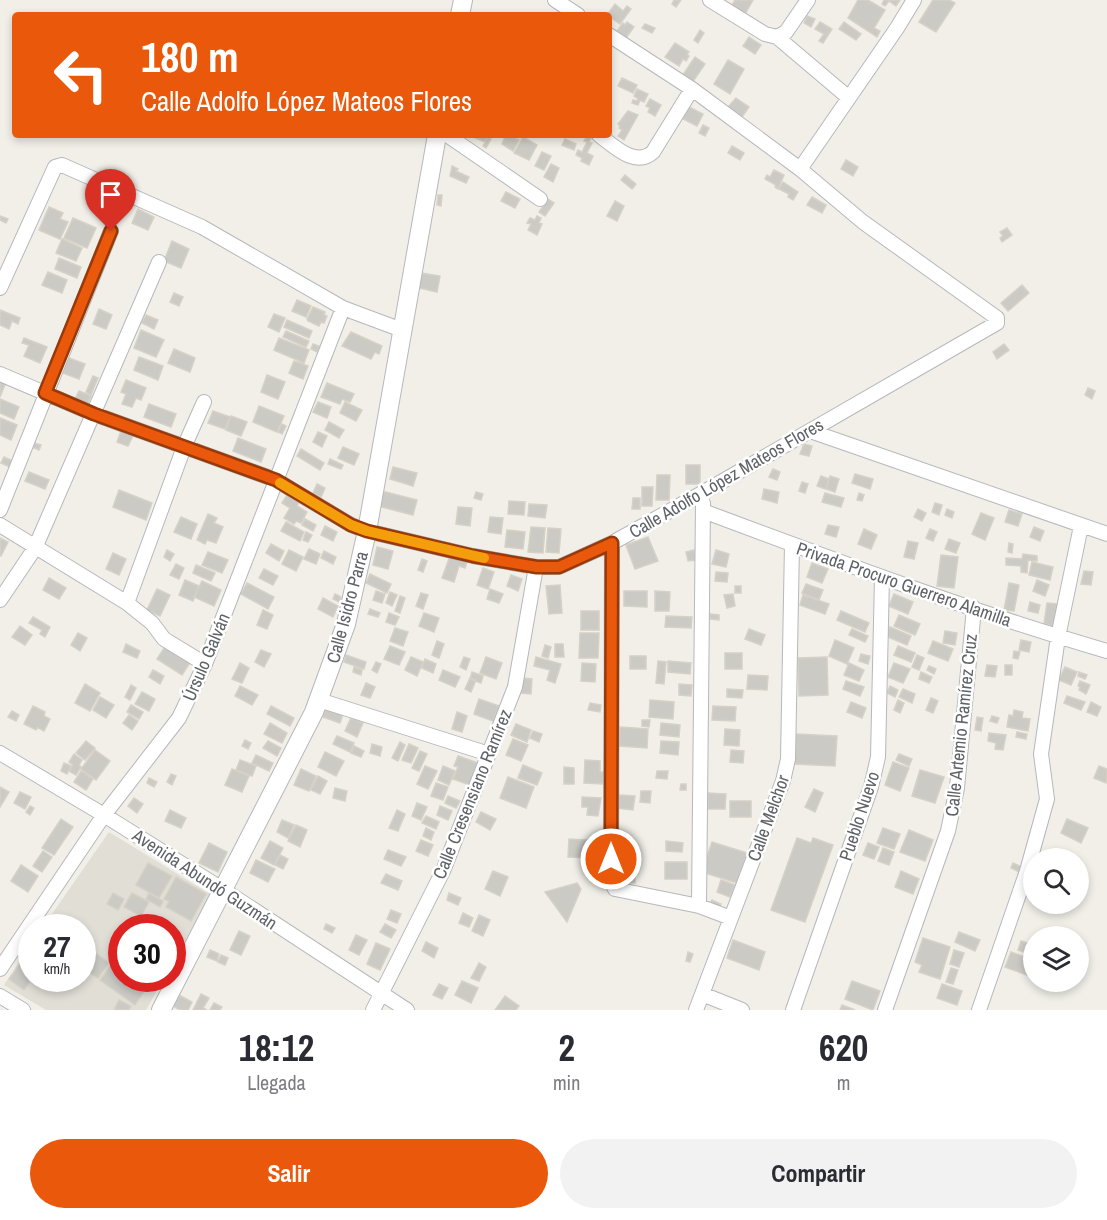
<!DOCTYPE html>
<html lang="es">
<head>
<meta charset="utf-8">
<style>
  body { margin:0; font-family:"Archivo Narrow",sans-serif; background:#f2f2f3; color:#2b2b33; height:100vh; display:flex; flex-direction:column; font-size:22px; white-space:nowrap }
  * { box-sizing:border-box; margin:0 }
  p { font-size:20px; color:#7c7c81 }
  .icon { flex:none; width:33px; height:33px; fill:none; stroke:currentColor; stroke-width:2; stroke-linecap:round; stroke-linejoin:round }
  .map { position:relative; height:1010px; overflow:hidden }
  .panel { display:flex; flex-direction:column; background:#fff; flex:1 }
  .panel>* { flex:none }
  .guide { position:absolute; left:12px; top:12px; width:600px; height:126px; border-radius:6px; box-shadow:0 3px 9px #0003; background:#ea580c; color:#fff; overflow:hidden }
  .fabs { position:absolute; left:1023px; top:848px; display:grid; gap:12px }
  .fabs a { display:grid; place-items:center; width:66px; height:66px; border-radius:50%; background:#fff; box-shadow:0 3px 9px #0003; font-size:30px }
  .speed { position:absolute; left:18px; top:914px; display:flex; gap:12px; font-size:30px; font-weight:700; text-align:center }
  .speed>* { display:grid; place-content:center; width:78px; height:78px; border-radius:50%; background:#fff; box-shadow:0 3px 9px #0003; line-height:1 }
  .speed small { font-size:15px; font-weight:400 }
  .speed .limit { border:9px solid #d22; background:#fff; color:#111 }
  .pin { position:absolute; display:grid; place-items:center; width:51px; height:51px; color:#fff; margin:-62px -26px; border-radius:50% 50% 50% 0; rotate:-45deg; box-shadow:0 0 6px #0007 }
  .pin .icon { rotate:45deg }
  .me { position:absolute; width:66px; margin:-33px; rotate:0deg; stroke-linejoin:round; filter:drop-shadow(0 0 4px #0008) }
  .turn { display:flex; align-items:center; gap:21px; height:126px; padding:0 30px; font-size:27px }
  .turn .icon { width:78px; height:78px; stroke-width:2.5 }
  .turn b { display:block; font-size:42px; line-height:51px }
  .eta { display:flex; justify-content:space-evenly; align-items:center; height:102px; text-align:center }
  .eta b { font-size:36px; font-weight:800; line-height:42px }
  .button { display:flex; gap:12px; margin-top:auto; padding:12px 30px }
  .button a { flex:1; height:69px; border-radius:36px; background:#ea580c; color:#fff; font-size:24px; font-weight:800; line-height:69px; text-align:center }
  .button a+a { background:#f2f2f3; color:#2b2b33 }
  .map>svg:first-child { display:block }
</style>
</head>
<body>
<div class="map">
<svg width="1107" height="1010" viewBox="0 0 1107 1010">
  <rect width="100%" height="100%" fill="#f1efe8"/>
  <path fill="#e1ded6" d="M109,832L210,894L173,963L172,927H122V978H164L146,1010H46L4,985L31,944L32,978H82V927H43Z"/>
  <path fill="#cccac5" stroke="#d6d1c6" stroke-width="1.5" d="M674,0H681L676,7L672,4Z
    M735,0H753L744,16L730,8Z
    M858,0H868L885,10L874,28L880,31L877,37L848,18Z
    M884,0H900L896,6L889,1L885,6L882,4Z
    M933,0H949L955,3L936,32L919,22Z
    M615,4L623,11L627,6L631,9L620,24L607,15Z
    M807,16L815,19L811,27L804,23Z
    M627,22L634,27L626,38L617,31L623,23L625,25Z
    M820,22L832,29L823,43L819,41L824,34L815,29Z
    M844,22L861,34L856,40L839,29Z
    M645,24L655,28L652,33L642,28Z
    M700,30L704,33L698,43L694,40Z
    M749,37L761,45L755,54L743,46Z
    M675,43L689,52L687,54L689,56L686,61L683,59L679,66L665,57Z
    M695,57L705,64L692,83L682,76Z
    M728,60L744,69L730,94L714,84Z
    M622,78L637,85L633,93L618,86Z
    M637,89L648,94L644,102L640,100L638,105L632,103L633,100L637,101L638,99L634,96Z
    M736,98L749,107L742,117L728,107Z
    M650,99L661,105L655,116L648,112L650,108L646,106Z
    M689,107L703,114L697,126L683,119Z
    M628,111L638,115L624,140L618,136L622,130L619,128L620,126L618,124Z
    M703,125L709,128L705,136L699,133Z
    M469,135H488L485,142Z
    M506,135L519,140L513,151L502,144Z
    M587,136L591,138L589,142L592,143L587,153L593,156L589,165L581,161L582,158L576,155L578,150L582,152L587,142L584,141Z
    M488,137L491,139L486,148L483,146Z
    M523,137L537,145L529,160L514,153Z
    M565,139L576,144L574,150L562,145Z
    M732,146L744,153L740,160L728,153Z
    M542,152L551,156L544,170L535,166Z
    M846,160L858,167L853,176L841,169Z
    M551,164L559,168L553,182L544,177Z
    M452,166L458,169L456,171L469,177L466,183L450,176Z
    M774,170L784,175L778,189L775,187L776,185L765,179L767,175L770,177Z
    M625,175L636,184L632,189L621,180Z
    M783,182L798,192L793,200L788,197L789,194L779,189Z
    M506,192L520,199L515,208L501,201Z
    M438,195H442L441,206L437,205Z
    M812,197L826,205L822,213L807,205Z
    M548,199L554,203L545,216L539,212Z
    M615,201L624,206L617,221L607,216Z
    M49,207L63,213L60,219L68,222L60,239L39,230Z
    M138,209L154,217L148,230L132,223Z
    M0,216L8,219L6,223L0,220Z
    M537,216L541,218L539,223L542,224L537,235L528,230L531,224L527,223L530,218L535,220Z
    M73,218L96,228L87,248L64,238Z
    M1007,228L1012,235L1002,242L1000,238L1003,236L1000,232Z
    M62,239L82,248L76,261L56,253Z
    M172,241L189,249L181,268L164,261Z
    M59,258L81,267L77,278L55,269Z
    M48,272L67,280L62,293L42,285Z
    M421,273L440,276L437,292L419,288Z
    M1022,285L1029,293L1008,311L1001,303Z
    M174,293L183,297L179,306L170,302Z
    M297,300L311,306L306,317L292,311Z
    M313,307L325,312L324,315L327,316L324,323L321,322L319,326L308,321L307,319Z
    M99,309L112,315L106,329L93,324Z
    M0,310L20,318L18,324L12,321L9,329L0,325Z
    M274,314L285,318L279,332L268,327Z
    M146,315L158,320L154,329L142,323Z
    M287,320L312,331L309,338L284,327Z
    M141,330L164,340L156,357L134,348Z
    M286,331L309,341L306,347L283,337Z
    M351,332L382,346L379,354L375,352L371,359L342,346Z
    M24,338L47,347L40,363L24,356L29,345L22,343Z
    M279,338L309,350L304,363L274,350Z
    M313,344L319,346L317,352L311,349Z
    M1004,344L1009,350L997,359L993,352Z
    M174,349L195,358L190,372L168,363Z
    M139,357L163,366L158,380L134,370Z
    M69,358L85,364L79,379L63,373Z
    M294,361L308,366L303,379L289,373Z
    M267,375L285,382L278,399L261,392Z
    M93,376L98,378L91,395L86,392Z
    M0,379L6,382L0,397Z
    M126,380L146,388L141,400L136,398L132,407L122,404L126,394L121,392Z
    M327,383L354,394L350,402L342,399L340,404L321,397Z
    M1088,388L1095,391L1092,399L1085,395Z
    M79,391L91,396L88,404L75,399Z
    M0,399L19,407L14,419L0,413Z
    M318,402L331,407L327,418L313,412Z
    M345,402L362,410L356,421L340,413Z
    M149,404L176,414L171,427L144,417Z
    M259,406L284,416L277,432L253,422Z
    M213,411L230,417L225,429L208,423Z
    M231,416L247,422L241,436L226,430Z
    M0,418L17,425L11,440L0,435Z
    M329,422L344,430L339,438L325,430Z
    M282,424L286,426L282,434L278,432Z
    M121,431L133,436L128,446L117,442Z
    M318,432L327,436L322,447L313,442Z
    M238,438L266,449L261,462L233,451Z
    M34,443L41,445L39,450L32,447Z
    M804,444L812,446L809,456L800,454Z
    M343,447L359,454L354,465L338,458Z
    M301,449L324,463L320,470L297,456Z
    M4,457L13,461L10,467L1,463Z
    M330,459L343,465L341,469L328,464Z
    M686,465H700V484H686Z
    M393,467L417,473L413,486L390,479Z
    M773,469L780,472L777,480L769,477Z
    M29,472L49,480L45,489L25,481Z
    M855,474L873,479L870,489L852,483Z
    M657,475H670L669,500H656Z
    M821,476L829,479L826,489L817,486Z
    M830,476L839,479L835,492L826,489Z
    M802,482L808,484L805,493L799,491Z
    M317,484L325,488L321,497L313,493Z
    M642,487H653L652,506H642Z
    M764,489L779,492L777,503L762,499Z
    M119,490L152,503L146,520L113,507Z
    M378,490L417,500L413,515L374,505Z
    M476,492L483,494L481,500L474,498Z
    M825,493L844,498L841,507L822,502Z
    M859,493L864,495L862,501L857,500Z
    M287,495L299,502L297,506L307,512L301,523L296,521L294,524L284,518L290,508L282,503Z
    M633,498H640V509H632Z
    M509,501L525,502L524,515L508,514Z
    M935,503L942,505L939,515L932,512Z
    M529,504L547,505L545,518L528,516Z
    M458,507L472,508L470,526L456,524Z
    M918,509L926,513L922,521L914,517Z
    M947,509L954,512L952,518L945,515Z
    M1009,510L1022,514L1018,526L1005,522Z
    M981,513L994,518L985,540L972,534Z
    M208,514L217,518L214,523L223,527L216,543L207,540L205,544L197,540Z
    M181,517L197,524L191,539L174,532Z
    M490,517L503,518L501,534L488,532Z
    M305,519L316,525L313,531L302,525Z
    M286,522L304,532L300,541L281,531Z
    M828,525L839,527L836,537L825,534Z
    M325,526L337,532L333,541L321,535Z
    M531,527L545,528L543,553L528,552Z
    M1034,527L1044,531L1040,541L1030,537Z
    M548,528L561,529L559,553L546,552Z
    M864,529L877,535L871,549L858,544Z
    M930,529L937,532L933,541L926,538Z
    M507,530L525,532L523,549L505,547Z
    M306,532L312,535L308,542L303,540Z
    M648,537L658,561L635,569L626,545Z
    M0,538L8,542L1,556L0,555Z
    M949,539L960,543L956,553L945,549Z
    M908,541L918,543L914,559L904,557Z
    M1009,543L1013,544L1012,553L1008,552Z
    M271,544L284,551L279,561L266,553Z
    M377,547L393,551L388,569L373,565Z
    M309,549L320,554L316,564L304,559Z
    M167,550L174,554L170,561L164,557Z
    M289,550L303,557L296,571L282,564Z
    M694,550L696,560L688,561L686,552Z
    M716,550L729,554L726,567L712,564Z
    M324,551L336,557L333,564L321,558Z
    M208,552L228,560L222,573L202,565Z
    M113,553L126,559L119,575L106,569Z
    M1023,554L1037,556V561L1028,560L1027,573L1021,572V566L1006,565V558L1022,559Z
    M941,555L958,557L954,588L937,586Z
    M450,556L467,562L465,568L459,566L454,582L442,578Z
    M422,559L427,561L423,572L418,570Z
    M1032,562L1053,567L1050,580L1029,575Z
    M812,563L828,569L822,583L807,577Z
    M176,564L184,568L179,579L170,575Z
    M196,565L215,573L211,581L193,573Z
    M483,568L494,572L488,589L477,585Z
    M264,569L278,576L273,585L259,578Z
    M1084,571L1093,572L1091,585L1081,584Z
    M716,572L728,573L727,582L715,581Z
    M370,574L391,584L387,593L366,583Z
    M511,575L522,579L518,591L507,586Z
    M49,578L66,588L59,599L43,590Z
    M185,580L199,586L193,601L179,595Z
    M1037,580L1049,585L1045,596L1033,591Z
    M202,581L221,590L214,606L194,597Z
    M247,583L274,597L268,609L241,594Z
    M1009,583L1019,585L1014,611L1004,610Z
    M806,584L823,590L819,600L802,593Z
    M560,585L562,613L549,614L546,586Z
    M735,586H741V593H735Z
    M157,589L170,595L160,616L147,610Z
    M490,589L503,594L499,603L487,599Z
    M376,591L385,594L382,603L373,600Z
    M624,591H647V607L624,606Z
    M655,591L670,592L669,611H655Z
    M390,592L397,595L392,606L386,603Z
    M421,593L428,595L423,609L416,606Z
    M335,594L341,597L339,602L333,599Z
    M733,594L735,606L727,608L724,595Z
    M894,594L913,602L908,614L889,606Z
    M803,595L829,604L825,614L800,605Z
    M400,596L405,598L400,613L395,611Z
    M323,598L338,606L333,617L318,609Z
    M1030,602L1040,605L1038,613L1028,611Z
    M1047,603L1057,604L1054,626L1044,624Z
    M370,609L380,613L378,617L368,614Z
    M263,610L273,615L267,629L257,625Z
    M581,611H599V630H581Z
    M841,611L869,623L865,632L837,620Z
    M389,613L399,617L395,625L386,622Z
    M424,613L439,618L434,632L419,626Z
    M710,614L719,615V620L710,619Z
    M899,615L920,624L915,635L894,626Z
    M666,616L692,617L691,628L665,627Z
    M33,617L50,627L45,637L40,634L42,630L29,623Z
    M20,626L32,635L25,645L12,637Z
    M890,627L911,636L907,645L886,636Z
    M395,628L408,632L403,646L390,641Z
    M749,629L765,635L761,645L745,639Z
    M852,629L868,636L865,642L849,635Z
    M945,631L957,633L955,645L943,643Z
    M78,633L87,638L80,651L71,645Z
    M580,633H599L598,658H579Z
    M835,640L854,648L847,664L829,656Z
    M1021,640L1031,642L1029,652L1019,650Z
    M437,641L444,644L439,658L432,655Z
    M933,641L953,649L948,661L928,653Z
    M126,644L140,651L137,658L123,652Z
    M555,644H563L564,657H555Z
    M166,645L191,661L182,675L157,659Z
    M545,645L551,647L548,658L542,656Z
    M390,646L405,652L399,665L384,659Z
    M898,646L915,653L911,662L894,655Z
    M261,650L271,654L264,667L255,662Z
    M1014,651L1020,652L1018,659L1013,658Z
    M725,653H742V669H725Z
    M861,654L870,656L868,664L859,661Z
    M346,655L366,662L364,669L344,662Z
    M917,655L924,658L919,670L912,667Z
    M630,656H646V669H630Z
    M411,657L423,662L417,676L405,670Z
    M464,657L470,659L466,670L460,667Z
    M486,657L502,663L496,679L480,673Z
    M536,657L561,664L555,683L547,680L550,670L534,666Z
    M827,657L828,695L799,696L798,658Z
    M425,659L436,664L433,673L422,668Z
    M658,661L666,662L664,684L656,683Z
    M668,661L691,663L690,674L668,672Z
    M376,662L381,664L377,673L372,670Z
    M240,663L249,668L242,683L232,679Z
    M582,663L596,664L595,682L581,681Z
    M849,663L864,670L859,681L844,675Z
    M894,663L910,669L903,683L888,677Z
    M987,665L997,666L995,677L985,676Z
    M1005,665H1012V675H1005Z
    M929,666L936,669L934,674L927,670Z
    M354,667L362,670L361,675L353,672Z
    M1065,667L1077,672L1071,685L1059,680Z
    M153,670L164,676L160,684L149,677Z
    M443,670L460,677L455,687L439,680Z
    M472,672L483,676L481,683L470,679Z
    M921,672L932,677L929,683L919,679Z
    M1079,672L1087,675L1085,679L1078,676Z
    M748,675L768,676L767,690L747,689Z
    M470,678L476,680L471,692L465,689Z
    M523,678L532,679L531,694L521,693Z
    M846,681L864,687L860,696L843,689Z
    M1080,681L1090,685L1086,694L1079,690L1080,687L1078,686Z
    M366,683L375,687L370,698L361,695Z
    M85,684L100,693L90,711L75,703Z
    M679,684L692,685L691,696L679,695Z
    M131,685L136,688L130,700L125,697Z
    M240,686L258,695L252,705L235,696Z
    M890,686L898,690L895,697L887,693Z
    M727,689L743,690L742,698L727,697Z
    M903,689L915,694L912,703L899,697Z
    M142,692L155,699L149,711L135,704Z
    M1067,696L1085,702L1081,710L1064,703Z
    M100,697L114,705L106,718L93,710Z
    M931,698L938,701L933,713L926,710Z
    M479,699L499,706L493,721L474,714Z
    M650,700L674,702L673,719L649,717Z
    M898,700L904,703L900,713L894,710Z
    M851,702L866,708L862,718L847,712Z
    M1091,702L1101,707L1097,716L1087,712Z
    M590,703L601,705L600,712L588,710Z
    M131,705L143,712L139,719L127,712Z
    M33,706L45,712L44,716L50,719L44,731L37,727L36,730L24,724Z
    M271,706L294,718L290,726L267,714Z
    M713,706L736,707L735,721L712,720Z
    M326,708L343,714L340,723L323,717Z
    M1014,710L1023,712L1022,718L1030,719L1028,731L1007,727L1009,715L1013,716Z
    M12,711L19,715L16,721L8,717Z
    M457,712L467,716L462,732L452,729Z
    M129,715L138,721L132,730L123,723Z
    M992,716L999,718L997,723L990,721Z
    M977,717L983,718L981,731L975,730Z
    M351,718L363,723L357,737L345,731Z
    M642,720H650L649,727L642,726Z
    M270,723L287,733L282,743L264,734Z
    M661,723L680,725L679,737L660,735Z
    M516,724L531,730L527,742L511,735Z
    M620,727L648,729L647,748L619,746Z
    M725,729L740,730L739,746L724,745Z
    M533,731L542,734L539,742L530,738Z
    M1017,732L1027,734L1026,739L1016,737Z
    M989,733L1006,735L1003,750L995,749L996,743L988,741Z
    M796,734L837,736L835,766L795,764Z
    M337,736L354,743L350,752L333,744Z
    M513,739L528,745L521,761L506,755Z
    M245,740L251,743L248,749L242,746Z
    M86,741L95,748L85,760L76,753Z
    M268,741L281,748L277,756L263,748Z
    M661,741L679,742L678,755L660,753Z
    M400,742L405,745L398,761L392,758Z
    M372,744L382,747L380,756L370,753Z
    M409,744L418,748L411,763L402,760Z
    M354,746L364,751L361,757L351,753Z
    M95,750L110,761L96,780L81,769Z
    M731,750L744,751L743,763L730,762Z
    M420,751L427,754L419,771L412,768Z
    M325,752L344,761L336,776L318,767Z
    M74,754L82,760L79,765L81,767L76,775L69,771L73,765L69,762Z
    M899,754L912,759L909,766L896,760Z
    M256,755L273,763L269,771L252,763Z
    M458,756L478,763L470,785L453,779L458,767L454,766Z
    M240,760L256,766L252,776L236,770Z
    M585,760L600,761V772H604L603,784L584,783Z
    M893,762L909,768L900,791L885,785Z
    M64,763L71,766L67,774L61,771Z
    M523,765L542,773L537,785L518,778Z
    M425,766L437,771L428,789L417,784Z
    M443,766L455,771L449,785L438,780Z
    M1099,766L1107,769L1106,783L1094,778Z
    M564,767L574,768V784H564Z
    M232,769L249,776L242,792L225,785Z
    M301,769L316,776L309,791L294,785Z
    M920,770L944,777L935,803L912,796Z
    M81,771L93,779L86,790L74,782Z
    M657,771H668L667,779L656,778Z
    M171,774L176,776L172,785L167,782Z
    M318,776L327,781L320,794L311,790Z
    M508,777L534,787L526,808L500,798Z
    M149,778L157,782L154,787L147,783Z
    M436,783L448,787L443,800L431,796Z
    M681,784H686V790H680Z
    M0,787L9,792L0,807Z
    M335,788L347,791L345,801L333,798Z
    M814,789L823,793L815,812L805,807Z
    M641,791H651L650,803L640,802Z
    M20,792L31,797L25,809L14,803Z
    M708,793L726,794L725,809H708Z
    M619,795L635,796L633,810L617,808Z
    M448,796L460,801L456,808L445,803Z
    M582,797L601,798L598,816L587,815L588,807H582Z
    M134,798L143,804L137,813L128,806Z
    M730,801H751V817H730Z
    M417,803L427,807L421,820L412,816Z
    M30,806L34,808L30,815L26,812Z
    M440,806L452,811L448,820L437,815Z
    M170,810L186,818L181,828L165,821Z
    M397,810L405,814L398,831L389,828Z
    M481,812L496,819L490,830L476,822Z
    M426,816L439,822L436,829L422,823Z
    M61,819L73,827L54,855L42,848Z
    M1067,819L1088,828L1081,843L1061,833Z
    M282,820L294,825L288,838L277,832Z
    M296,825L307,830L300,847L288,841Z
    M426,828L434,832L431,840L423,836Z
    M883,828L900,834L894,849L877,843Z
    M909,830L933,840L925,861L900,852Z
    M625,836H630V842H625Z
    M797,838L811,843L813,838L833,845L805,922L771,910Z
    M569,839L602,841L601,859H597V853L590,852V858L568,857Z
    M421,840L433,845L428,856L416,851Z
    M270,841L283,848L274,865L261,858Z
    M666,841L683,843L682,852L666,851Z
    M712,842L747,853L737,883L702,872Z
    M209,843L227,852L218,872L199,863Z
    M868,843L879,847L874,859L863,855Z
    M619,844H626V854H619Z
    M883,848L894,852L889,865L878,861Z
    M388,850L406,857L401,866L384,859Z
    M43,851L52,857L42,872L33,866Z
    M1059,851L1069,855L1067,858H1056Z
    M280,855L288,859L283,869L275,865Z
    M256,860L275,869L268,882L250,873Z
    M665,862H687V879H665Z
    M148,863L172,876L159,898L136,885Z
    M1013,863L1022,867L1019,872L1011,868Z
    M21,865L38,876L28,892L11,881Z
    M623,867H635V883L623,882Z
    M493,871L508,877L500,896L485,889Z
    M901,871L919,879L913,894L895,887Z
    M386,874L402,881L398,890L381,883Z
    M176,877L206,894L191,921L166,907L169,901L164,899Z
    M721,880L735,885L730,897L717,892Z
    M577,883L581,889L567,922L545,892Z
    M113,893L124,899L118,910L107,904Z
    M132,893L149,902L141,916L124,907Z
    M149,893L163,901L160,907L146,899Z
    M449,893L461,898L458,905L447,900Z
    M712,900L721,904L717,912L708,908Z
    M391,910L401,914L397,923L387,919Z
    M463,913L473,918L469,927L459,923Z
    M479,915L490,920L483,936L472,931Z
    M326,924L335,928L332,933L324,929Z
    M385,924L396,930L391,938L380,932Z
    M239,931L250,936L241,955L230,950Z
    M959,932L980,940L975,951L955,942Z
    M356,935L367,940L359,955L349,950Z
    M923,938L950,947L940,979L919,972L922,965L915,962Z
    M733,940L765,952L759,970L727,958Z
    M1021,941L1034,945V956L1018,950Z
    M426,942L438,948L434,958L422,951Z
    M82,943L109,963L98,978L82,967Z
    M376,943L390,949L380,970L367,964Z
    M32,947V973L24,968L22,971L32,979L24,990L9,979Z
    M122,949V978H153L135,1005L100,980Z
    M210,950L219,954L217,961L207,957Z
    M954,950L964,953L959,967L950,964Z
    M688,952L693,954L690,962L686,961Z
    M1011,952L1034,960L1032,977L1005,967Z
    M221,955L228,958L225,965L218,962Z
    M479,963L486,967L479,981L471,978Z
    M951,968L958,970L953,984L946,982Z
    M462,981L478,988L471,1003L455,995Z
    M852,981L880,991L873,1010L845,999Z
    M439,984L448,988L442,999L433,995Z
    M942,984L962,991L957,1005L937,998Z
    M201,994L209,998L203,1008L207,1010H193Z
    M179,995L192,1002L188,1010H180L173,1006Z
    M505,996L519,1006L516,1010H495Z
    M119,1000L131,1006L129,1010H114Z
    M214,1003L222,1007L220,1010H210Z
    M842,1005L855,1010H840Z"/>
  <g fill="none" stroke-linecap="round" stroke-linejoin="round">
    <defs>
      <path id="minor" d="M555,0L578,15
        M710,0L765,34L777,37L849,98
        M777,37L786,32L808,0
        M447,135L540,199
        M599,135C614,146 635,168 653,152L692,89
        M800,169L897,28L914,0
        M0,288L55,167L62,165L202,227L343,308L402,330
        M0,374L94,414L276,480L351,525L367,531L473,556L536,567H559L612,543L702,493L997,323V318L863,222L800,169L692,89L609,35
        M810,431L1107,534
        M0,510L111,231
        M703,511C837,561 970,611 1107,651
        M0,525L127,603L152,623L164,639L205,664
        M612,543L611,881L615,889L699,906L731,918
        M0,600L35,548L159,262
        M127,603L184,447L204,402
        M319,700L489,754
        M0,753L104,815L222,889L407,1010
        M699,906L703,503
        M0,969L104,815L179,718L205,664L343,308
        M702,994L742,1010
        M0,996L23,1010
        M373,1010L443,871L515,687L536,567
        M696,1010L783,781L788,759L792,544
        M793,1010L871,787L878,757L882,577
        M885,1010L948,831L957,788L974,608
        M979,1010L1027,871L1047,799L1041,754L1058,637L1081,526"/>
      <path id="tertiary" d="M460,15L463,0
        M161,1010L314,712L346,624L367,531L437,135"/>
    </defs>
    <use href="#minor" stroke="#b5b8bc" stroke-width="16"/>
    <use href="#tertiary" stroke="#b5b8bc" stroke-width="20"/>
    <use href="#minor" stroke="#fff" stroke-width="14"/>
    <use href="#tertiary" stroke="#fff" stroke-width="18"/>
  </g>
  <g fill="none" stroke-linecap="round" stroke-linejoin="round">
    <defs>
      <path id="route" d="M111,231L45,393L94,414L276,480L351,525L367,531L473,556L537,567H559L612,543L611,859"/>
    </defs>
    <use href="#route" stroke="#983908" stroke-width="15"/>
    <use href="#route" stroke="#ea580c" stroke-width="10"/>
    <path stroke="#f59e0b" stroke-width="10" d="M280,483L351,525L367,531L484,558"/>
  </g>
  <g text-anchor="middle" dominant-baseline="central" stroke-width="5" stroke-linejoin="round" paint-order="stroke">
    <g font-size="18" fill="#5f6368" stroke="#fff">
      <text transform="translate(726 478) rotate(-30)">Calle Adolfo López Mateos Flores</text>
      <text transform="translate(904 584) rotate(19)">Privada Procuro Guerrero Alamilla</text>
      <text transform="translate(347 607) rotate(-75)">Calle Isidro Parra</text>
      <text transform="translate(206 657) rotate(-67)">Úrsulo Galván</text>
      <text transform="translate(961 725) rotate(-84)">Calle Artemio Ramírez Cruz</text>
      <text transform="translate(472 794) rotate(-68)">Calle Cresensiano Ramírez</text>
      <text transform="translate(859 816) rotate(-72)">Pueblo Nuevo</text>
      <text transform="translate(768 818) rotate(-70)">Calle Melchor</text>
      <text transform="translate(205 879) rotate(33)">Avenida Abundó Guzmán</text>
    </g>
  </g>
</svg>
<div class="fabs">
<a><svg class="icon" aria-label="search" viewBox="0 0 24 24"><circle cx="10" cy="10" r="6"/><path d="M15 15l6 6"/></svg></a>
<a><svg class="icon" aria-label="layers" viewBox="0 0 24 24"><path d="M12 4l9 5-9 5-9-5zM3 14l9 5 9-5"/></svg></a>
</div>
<div class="speed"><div>27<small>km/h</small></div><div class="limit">30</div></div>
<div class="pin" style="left:111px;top:231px;background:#d93025"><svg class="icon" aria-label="arrive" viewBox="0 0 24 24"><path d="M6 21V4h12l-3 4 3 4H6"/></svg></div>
<svg class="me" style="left:611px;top:859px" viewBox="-20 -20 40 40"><circle r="17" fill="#ea580c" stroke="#fff" stroke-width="3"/><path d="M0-11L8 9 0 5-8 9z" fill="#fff"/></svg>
<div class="guide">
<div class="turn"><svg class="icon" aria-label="left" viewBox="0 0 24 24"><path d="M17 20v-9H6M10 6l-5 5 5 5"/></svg><div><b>180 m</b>Calle Adolfo López Mateos Flores</div></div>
</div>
</div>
<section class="panel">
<div class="eta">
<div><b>18:12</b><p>Llegada</p></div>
<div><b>2</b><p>min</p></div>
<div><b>620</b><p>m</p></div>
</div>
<div class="button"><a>Salir</a><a>Compartir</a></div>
</section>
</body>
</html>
